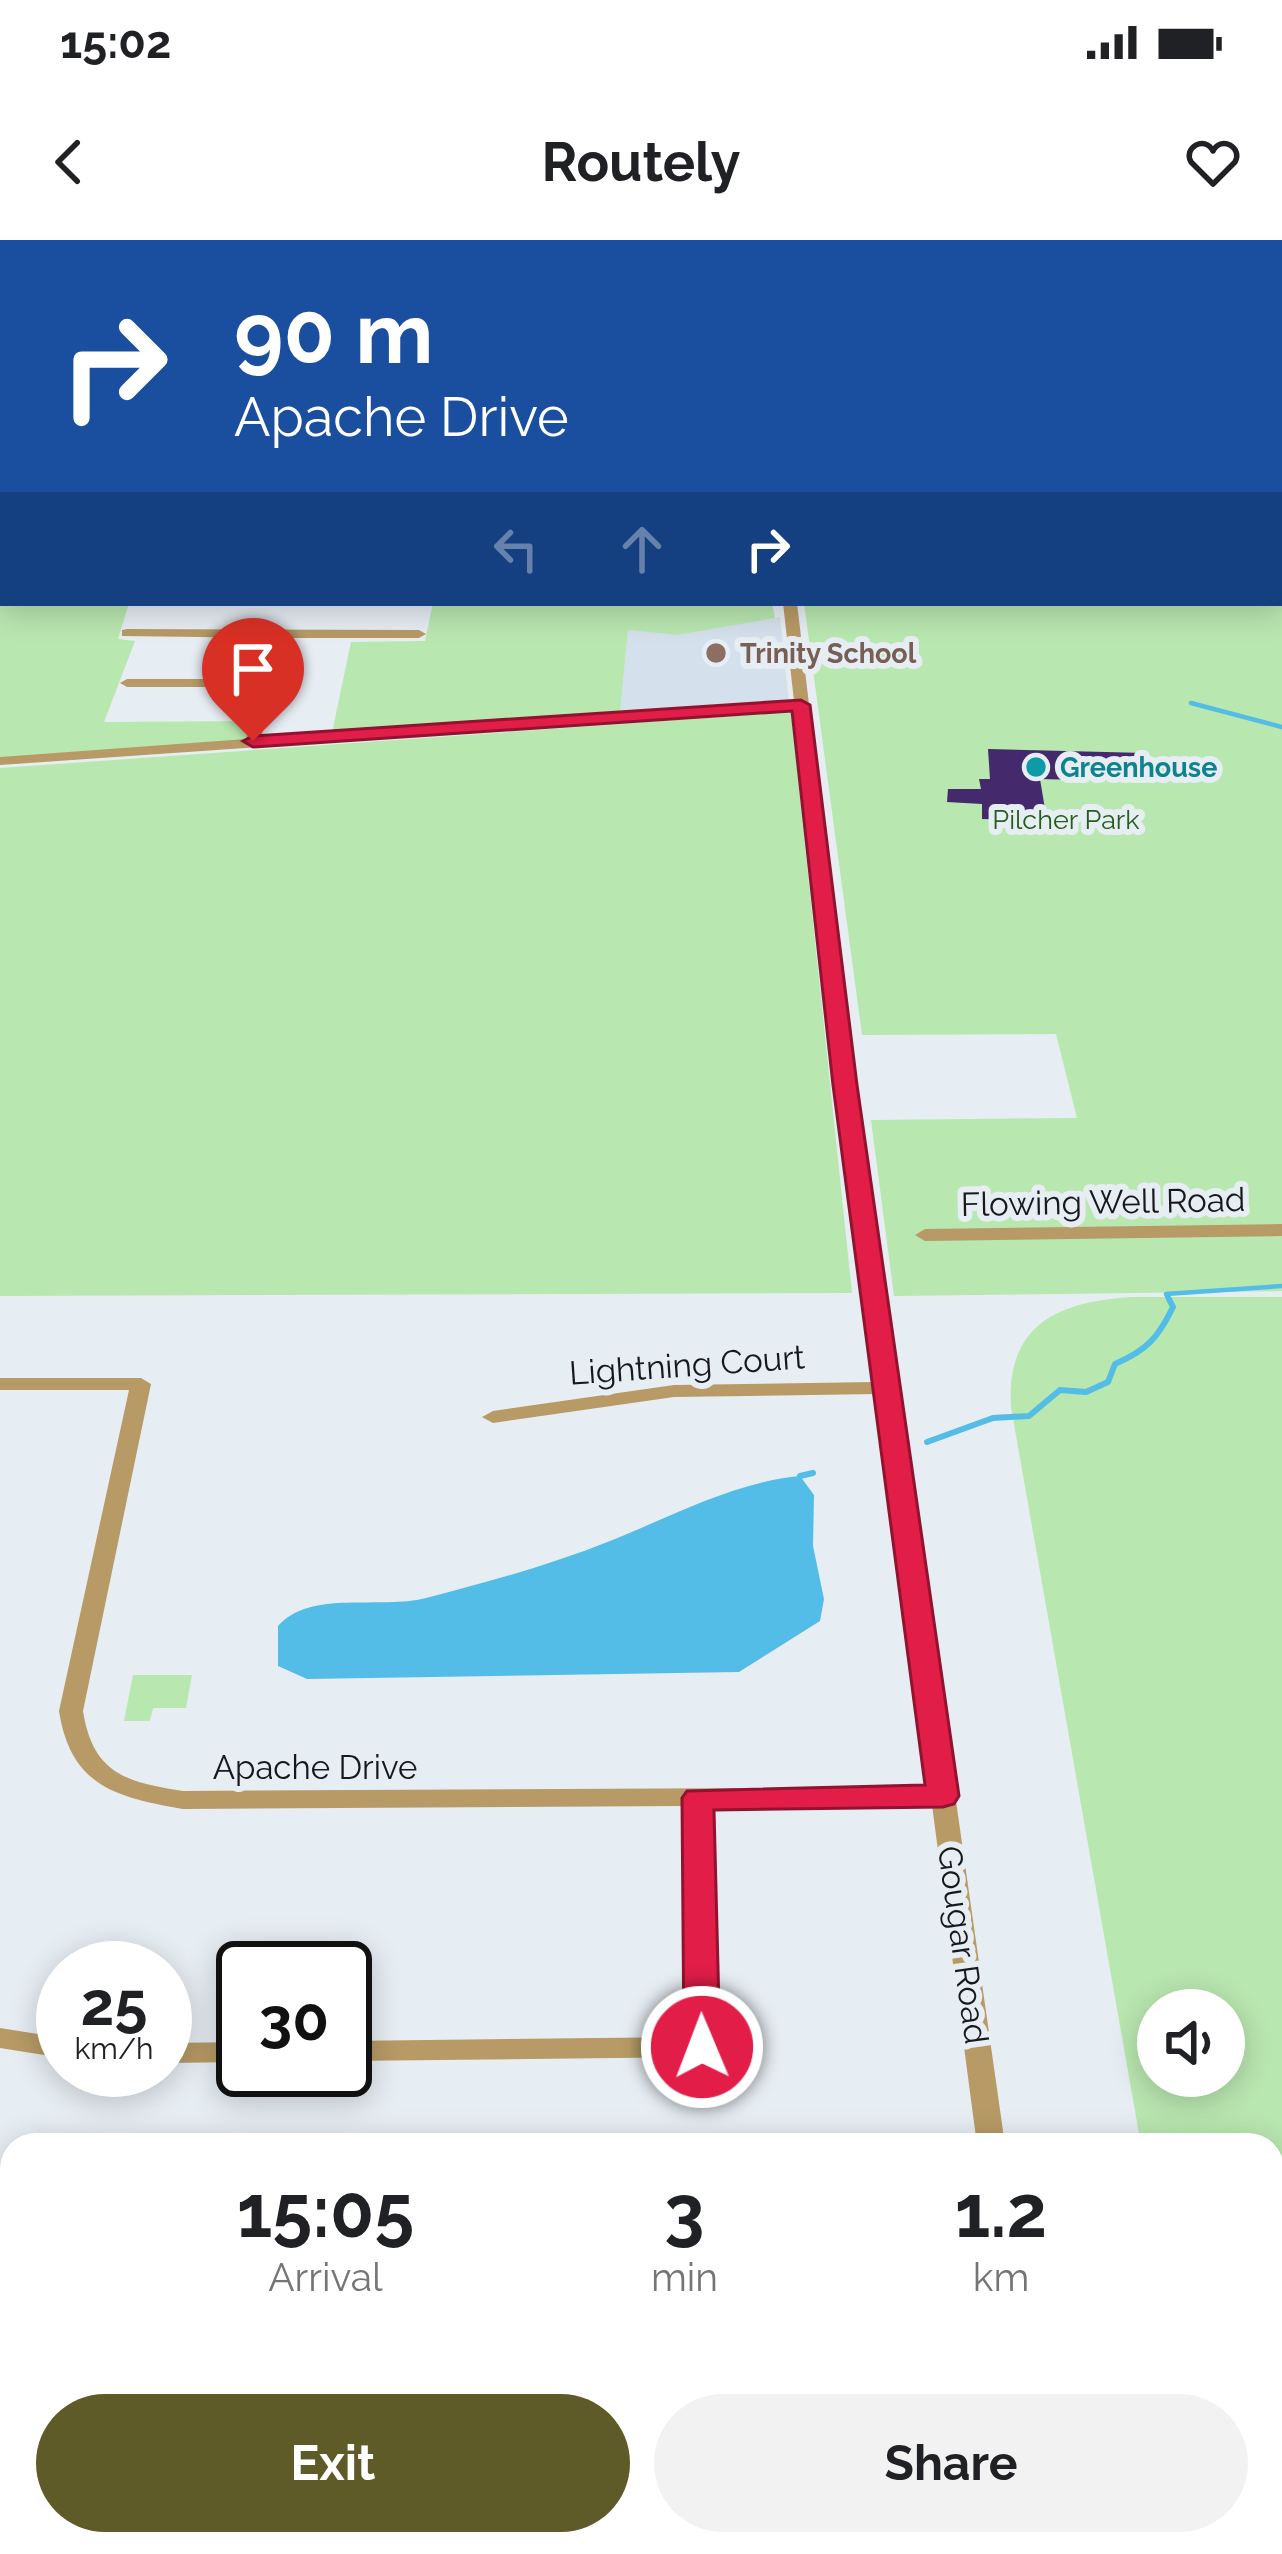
<!DOCTYPE html>
<html lang="en">
<head>
<meta charset="utf-8">
<style>
  body { margin:0; font-family:Raleway,sans-serif; background:#f2f2f2; color:#202124; height:100vh; display:flex; flex-direction:column; font-size:45px; white-space:nowrap }
  * { box-sizing:border-box; margin:0 }
  p { font-size:39px; color:#757577 }
  .icon { flex:none; width:66px; height:66px; fill:none; stroke:currentColor; stroke-width:2; stroke-linecap:round; stroke-linejoin:round }
  .map { position:relative; flex:1; overflow:hidden }
  .drawer { position:absolute; left:0px; top:1893px; width:1284px; height:423px; display:flex; flex-direction:column; background:#fff; border-radius:36px 36px 0 0; box-shadow:0 6px 30px #0003 }
  .drawer>* { flex:none }
  .guide { position:absolute; left:0px; top:0px; width:1284px; height:366px; box-shadow:0 6px 30px #0003; background:#1a4fa0; color:#fff; overflow:hidden }
  .controls { position:absolute; left:1137px; top:1749px; display:grid; gap:24px }
  .controls a { display:grid; place-items:center; width:108px; height:108px; border-radius:50%; background:#fff; box-shadow:0 6px 30px #0003; font-size:60px }
  .speed { position:absolute; left:36px; top:1701px; display:flex; gap:24px; font-size:60px; font-weight:700; text-align:center }
  .speed>* { display:grid; place-content:center; width:156px; height:156px; border-radius:50%; background:#fff; box-shadow:0 6px 30px #0003; line-height:1 }
  .speed small { font-size:30px; font-weight:400 }
  .speed .limit { border:6px solid #111; border-radius:18px; background:#fff; color:#111 }
  .pin { position:absolute; display:grid; place-items:center; width:102px; height:102px; color:#fff; margin:-123px -51px; border-radius:50% 50% 50% 0; rotate:-45deg; box-shadow:0 0 12px #0007 }
  .pin .icon { rotate:45deg }
  .me { position:absolute; width:132px; margin:-66px; rotate:359deg; stroke-linejoin:round; filter:drop-shadow(0 0 9px #0008) }
  .turn { display:flex; align-items:center; gap:42px; height:252px; padding:0 36px; font-size:54px }
  .turn .icon { width:156px; height:156px; stroke-width:2.5 }
  .turn b { display:block; font-size:84px; line-height:102px }
  .lanes { display:flex; align-items:center; height:114px; padding:0 36px; background:#0003; justify-content:center; gap:60px; direction:ltr }
  .lanes .off { opacity:.35 }
  .eta { display:flex; justify-content:space-evenly; align-items:center; height:204px; text-align:center }
  .eta b { font-size:72px; font-weight:700; line-height:84px }
  .action { display:flex; gap:24px; margin-top:auto; padding:24px 36px }
  .action a { flex:1; height:138px; border-radius:72px; background:#5e5b28; color:#fff; font-size:48px; font-weight:700; line-height:138px; text-align:center }
  .action a+a { background:#f2f2f2; color:#202124 }
  .status { display:flex; justify-content:space-between; align-items:center; height:84px; padding:0 60px; background:#fff; direction:ltr }
  .status svg { height:33px; fill:currentColor }
  header { display:flex; justify-content:space-between; align-items:center; height:156px; padding:0 36px; background:#fff; font-size:54px; font-weight:700 }
  .map>svg:first-child { display:block }
</style>
</head>
<body>
<div class="status"><b>15:02</b><svg viewBox="0 0 49 12"><path d="M0 12V9h3v3zM5 12V6h3v6zM10 12V3h3v9zM15 12V0h3v12zM26 1h20v11H26zM47 4h2v5h-2z"/></svg></div>
<header><svg class="icon" aria-label="back" viewBox="0 0 24 24"><path d="M15 5l-7 7 7 7"/></svg>Routely<svg class="icon" aria-label="heart" viewBox="0 0 24 24"><path d="M12 20l-8-8c-3-5 5-10 8-4 3-6 11-1 8 4z"/></svg></header>
<div class="map">
<svg width="1282" height="2314" viewBox="0 0 1282 2314">
  <rect width="100%" height="100%" fill="#e6edf3"/>
  <path fill="#d4e0ec" d="M25,0H730V3H47Z
    M780,377L789,462L620,473L628,389L678,395Z"/>
  <path fill="#b9e7b0" fill-rule="evenodd" d="M0,25L3,363H129L118,399L135,401L104,482L251,481L248,500L0,517Z
    M1282,270V1051L894,1056L871,880L1077,878L1056,794L862,795L804,363H1281Z
    M433,363H772L775,378L678,395L628,390L620,473L332,493L351,402L425,401Z
    M791,472L852,1053L0,1056V528Z
    M1132,1057H1282V2314H1214L1212,2304H1272V1905H1141L1011,1167C1006,1083 1059,1062 1132,1057ZM1158,1770H1224V1836H1158Z
    M133,1435H192L186,1468H153L150,1481H124Z"/>
  <path fill="#53bde7" d="M800,1236L814,1255L813,1306L824,1359L820,1381L739,1432L307,1439L278,1426V1386C311,1349 380,1370 426,1358C488,1342 550,1325 610,1301C670,1277 735,1242 800,1236Z"/>
  <g fill="none" stroke-linecap="round" stroke-linejoin="round">
    <path stroke="#53bde7" stroke-width="4.5" d="M1191,463L1282,487
      M1170,1062L1166,1054L1282,1046"/>
    <path stroke="#53bde7" stroke-width="6" d="M927,1202L993,1178L1029,1176L1060,1150L1086,1152L1108,1142L1115,1124C1147,1110 1158,1098 1173,1067L1169,1059
      M800,1236L813,1233"/>
  </g>
  <path fill="#44296c" d="M988,509L1145,513L1147,524H1157L1160,542L1040,539L1047,581L982,579V564L947,562L948,549H981L979,539H990Z"/>
  <g fill="none" stroke-linecap="round" stroke-linejoin="round">
    <path fill="#b79a65" fill-rule="evenodd" d="M741,0H751L752,3H742Z
      M1281,48H1282V54H1281Z
      M1281,151H1282V157H1281Z
      M1281,307H1282V315H1281Z
      M783,363H797L854,845L1005,1905H977L932,1565L711,1566L716,1807L712,1814L702,1817L345,1821V1801L688,1797L686,1566L183,1569C115,1557 71,1546 59,1471L129,1150H0V1138H141L151,1144L83,1471C93,1534 126,1542 183,1551L929,1547L877,1154L674,1157L493,1183L482,1177L493,1171L674,1145L875,1142L836,845L795,470L0,525V517L246,499L259,447H127L120,443L127,439H261L271,398L122,396V390L127,389L419,390L426,394L419,398H285L261,498L794,461Z
      M1282,984V996L925,1001L915,995L925,989Z
      M0,1788L63,1798V1818L0,1808Z
      M243,1802V1822L165,1823V1803Z
      M0,2259H12V2287H0Z
      M576,2304H608L604,2314H572Z
      M1024,2304H1056L1057,2314H1025Z"/>
    <path fill="#785919" fill-rule="evenodd" d="M0,0L9,1L11,3L0,5Z
      M1281,205H1282V213H1281Z"/>
  </g>
  <path fill="#e11d48" stroke="#92132f" stroke-width="3" d="M801,460L810,465L857,845L959,1556L954,1564L943,1567L714,1570L720,1807L715,1817L702,1821L689,1817L684,1807L682,1558L687,1551L925,1545L833,845L792,471L253,507L243,501L253,496Z"/>
  <circle fill="#8d6e63" stroke="#e6edf3" stroke-width="4.5" cx="716" cy="413" r="12"/>
  <circle fill="#0f9aa8" stroke="#e6edf3" stroke-width="4.5" cx="1036" cy="527" r="12"/>
  <g text-anchor="middle" dominant-baseline="central" stroke-width="12" stroke-linejoin="round" paint-order="stroke">
    <g font-size="27" font-weight="bold" fill="#785e54" stroke="#e6edf3" text-anchor="start">
      <text x="740" y="413">Trinity School</text>
    </g>
    <g font-size="27" font-weight="bold" fill="#0d838f" stroke="#e6edf3" text-anchor="start">
      <text x="1060" y="527">Greenhouse</text>
    </g>
    <g font-size="27" fill="#275e1b" stroke="#e6edf3">
      <text x="1066" y="579">Pilcher Park</text>
    </g>
    <g font-size="33" fill="#16181a" stroke="#e6edf3">
      <text transform="translate(1103 962) rotate(-1)">Flowing Well Road</text>
      <text transform="translate(687 1125) rotate(-4)">Lightning Court</text>
      <text x="315" y="1527">Apache Drive</text>
      <text transform="translate(963 1705) rotate(82)">Gougar Road</text>
    </g>
  </g>
</svg>
<div class="controls">
<a><svg class="icon" aria-label="sound" viewBox="0 0 24 24"><path d="M4 9h4l5-4v14l-5-4H4zM17 9q2 3 0 6"/></svg></a>
</div>
<div class="speed"><div>25<small>km/h</small></div><div class="limit">30</div></div>
<div class="pin" style="left:253px;top:501px;background:#d93025"><svg class="icon" aria-label="arrive" viewBox="0 0 24 24"><path d="M6 21V4h12l-3 4 3 4H6"/></svg></div>
<svg class="me" style="left:702px;top:1807px" viewBox="-20 -20 40 40"><circle r="17" fill="#e11d48" stroke="#fff" stroke-width="3"/><path d="M0-11L8 9 0 5-8 9z" fill="#fff"/></svg>
<div class="guide">
<div class="turn"><svg class="icon" aria-label="right" viewBox="0 0 24 24"><path d="M7 20v-9h11M14 6l5 5-5 5"/></svg><div><b>90 m</b>Apache Drive</div></div>
<div class="lanes"><svg class="icon off" aria-label="left" viewBox="0 0 24 24"><path d="M17 20v-9H6M10 6l-5 5 5 5"/></svg><svg class="icon off" aria-label="ahead" viewBox="0 0 24 24"><path d="M12 20V5M6 11l6-6 6 6"/></svg><svg class="icon" aria-label="right" viewBox="0 0 24 24"><path d="M7 20v-9h11M14 6l5 5-5 5"/></svg></div>
</div>
<section class="drawer">
<div class="eta">
<div><b>15:05</b><p>Arrival</p></div>
<div><b>3</b><p>min</p></div>
<div><b>1.2</b><p>km</p></div>
</div>
<div class="action"><a>Exit</a><a>Share</a></div>
</section>
</div>
</body>
</html>
